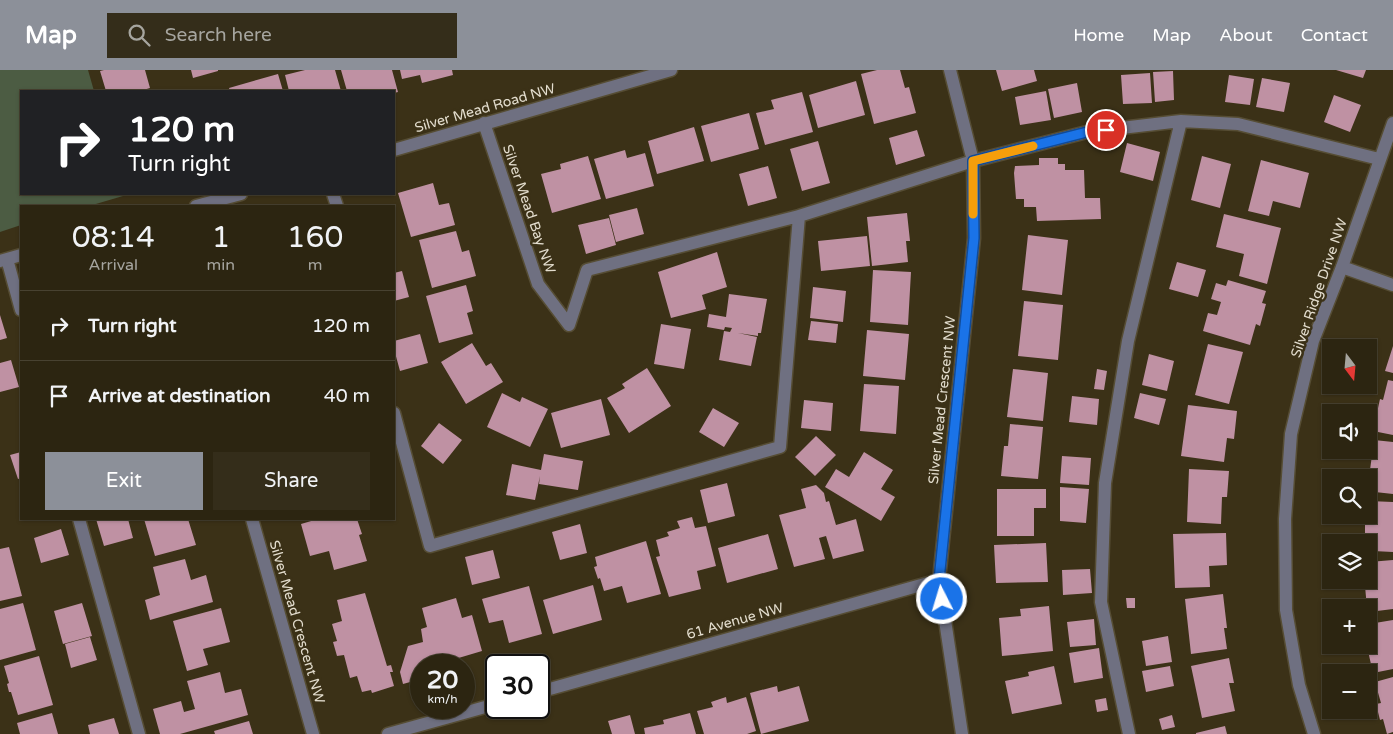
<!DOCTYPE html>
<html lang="en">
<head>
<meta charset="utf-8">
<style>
  body { margin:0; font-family:"Varela Round",sans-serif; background:#342d1a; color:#f1f3f6; height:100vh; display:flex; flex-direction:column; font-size:19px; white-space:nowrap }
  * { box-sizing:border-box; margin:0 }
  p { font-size:16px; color:#a6a59f }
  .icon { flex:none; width:28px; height:28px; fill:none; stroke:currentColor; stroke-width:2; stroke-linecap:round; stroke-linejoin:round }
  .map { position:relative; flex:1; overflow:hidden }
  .details { position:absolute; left:20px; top:135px; width:375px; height:315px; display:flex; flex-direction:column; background:#2c2511; border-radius:0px; box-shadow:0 1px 4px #0004,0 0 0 1px #484231 }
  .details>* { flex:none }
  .guide { position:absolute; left:20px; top:20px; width:375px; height:105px; border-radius:0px; box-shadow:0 1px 4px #0004,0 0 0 1px #484231; background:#202124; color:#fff; overflow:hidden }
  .needle { width:32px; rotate:164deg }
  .tools { position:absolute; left:1322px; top:269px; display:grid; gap:10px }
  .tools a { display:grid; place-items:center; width:55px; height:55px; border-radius:0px; background:#2c2511; box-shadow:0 1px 4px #0004,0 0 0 1px #484231; font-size:25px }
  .speed { position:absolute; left:410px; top:584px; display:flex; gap:10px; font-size:25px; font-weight:700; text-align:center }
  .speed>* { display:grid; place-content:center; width:65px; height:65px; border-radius:50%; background:#2c2511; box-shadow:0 1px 4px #0004,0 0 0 1px #484231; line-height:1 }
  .speed small { font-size:12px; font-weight:400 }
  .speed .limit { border:2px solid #111; border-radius:8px; background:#fff; color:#111 }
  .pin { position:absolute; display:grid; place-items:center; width:42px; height:42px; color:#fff; margin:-21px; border:2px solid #fff; border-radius:50%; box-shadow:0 1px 5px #0007 }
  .me { position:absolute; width:55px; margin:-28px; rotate:355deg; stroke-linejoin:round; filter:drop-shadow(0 0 4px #0008) }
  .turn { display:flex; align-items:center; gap:18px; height:105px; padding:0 25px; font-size:22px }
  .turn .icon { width:65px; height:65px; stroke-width:2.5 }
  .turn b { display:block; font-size:35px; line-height:42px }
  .eta { display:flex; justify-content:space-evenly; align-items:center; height:85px; text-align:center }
  .eta b { font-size:30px; font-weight:600; line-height:35px }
  .action { display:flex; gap:10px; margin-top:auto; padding:10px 25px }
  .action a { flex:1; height:58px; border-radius:0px; background:#8c9099; color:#fff; font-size:20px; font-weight:600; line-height:58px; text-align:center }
  .action a+a { background:#342d1a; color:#f1f3f6 }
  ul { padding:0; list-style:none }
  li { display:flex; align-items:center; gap:15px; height:70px; padding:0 25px; border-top:1px solid #484231 }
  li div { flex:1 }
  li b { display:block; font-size:19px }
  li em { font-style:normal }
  header { display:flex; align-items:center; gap:30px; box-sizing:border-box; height:70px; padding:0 25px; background:#8c9099; color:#fff }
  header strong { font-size:24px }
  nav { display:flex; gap:28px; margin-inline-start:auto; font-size:18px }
  .search { width:350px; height:45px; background:#342d1a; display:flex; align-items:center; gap:12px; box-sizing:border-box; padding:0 18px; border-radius:0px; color:#a6a59f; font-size:19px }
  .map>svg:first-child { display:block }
</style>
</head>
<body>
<header>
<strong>Map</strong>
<div class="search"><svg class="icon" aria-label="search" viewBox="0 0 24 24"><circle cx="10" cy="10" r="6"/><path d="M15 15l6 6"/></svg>Search here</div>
<nav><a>Home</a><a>Map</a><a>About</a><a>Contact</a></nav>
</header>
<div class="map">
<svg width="1393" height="664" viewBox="0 0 1393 664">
  <rect width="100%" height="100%" fill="#3b3117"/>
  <path fill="#4c5c43" d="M0,0H88L94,21H21V124H122L123,126L89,136H21V155L0,162Z"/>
  <path fill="#bf91a3" d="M104,0H145L150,18L140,21H106L100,1Z
    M191,0H218V1L193,8Z
    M305,0H335L341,21H289L285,5Z
    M341,0H392L398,22L394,23V21H347Z
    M400,0H452L453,5L422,13L420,5L402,9Z
    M877,0H900L905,18L909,17L916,43L874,54L861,4Z
    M996,0H1034L1037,11L1002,21Z
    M1336,0H1366L1363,8Z
    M1173,1L1174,30L1155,32L1153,2Z
    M1150,3L1152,33L1123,34L1121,5Z
    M278,4L283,21H230L229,18Z
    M1229,5L1254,9L1250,35L1225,32Z
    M1262,8L1290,13L1284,42L1256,37Z
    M856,11L865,45L818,58L809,25Z
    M1077,13L1082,42L1054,48L1048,19Z
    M1046,21L1051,50L1020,55L1015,27Z
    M802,22L813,62L765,75L756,43L774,39L771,30Z
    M1334,25L1361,35L1350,62L1324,52Z
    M749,43L759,79L711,92L701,56Z
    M694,57L704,91L657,104L648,71Z
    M917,60L925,86L896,95L889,68Z
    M818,71L830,113L802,121L790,79Z
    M1127,73L1160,82L1153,111L1120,102Z
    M625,80L627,88L645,83L654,116L606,129L594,89Z
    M588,86L601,129L552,143L541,104L561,99L560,94Z
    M1202,86L1231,94L1220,138L1191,130Z
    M1039,88H1058V94H1065V100H1084L1085,128H1100L1101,149L1037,151L1036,137H1024V129H1016L1014,103L1015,96L1039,95Z
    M1261,90L1309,103L1300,138L1273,131L1269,146L1248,141Z
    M768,96L777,128L748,136L739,104Z
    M433,113L439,135L449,133L455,155L411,167L398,123Z
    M637,138L644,164L616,172L609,145Z
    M907,143L910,171H906L908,192L872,196L867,147Z
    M1224,144L1281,158L1267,214L1239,206L1244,184L1216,177Z
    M609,148L616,175L586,184L578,155Z
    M456,161L462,182L469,180L476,206L432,218L419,170Z
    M1028,165L1068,170L1062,225L1022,220Z
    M867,166L870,196L821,201L818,171Z
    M717,182L727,217L702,225L706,239L671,248L658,202Z
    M1177,192L1206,200L1198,227L1169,219Z
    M873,200L911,202L908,255L870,252Z
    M402,201L409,227L394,231V203Z
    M1228,210L1266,221L1262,233L1266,234L1260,256L1256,254L1250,275L1203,261L1208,243L1217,245L1221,232L1211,229L1216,213L1226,216Z
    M466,215L473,241L467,243L473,264L439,273L426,226Z
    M813,217L846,221L843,252L810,248Z
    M729,224L767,229L761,263H758V266L738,263L757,267L751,296L719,290L724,261L730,262L732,258L725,257L724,260L707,257L709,244L726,247Z
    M1024,231L1063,235L1058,290L1018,286Z
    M0,245L7,268L0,270Z
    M811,251L838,254L836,273L808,270Z
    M661,254L691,259L684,299L654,294Z
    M867,260L909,264L905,310L863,306Z
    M420,264L428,293L400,301L394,279V271Z
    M472,273L486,296L491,293L503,312L466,334L441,292Z
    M1208,274L1243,282L1229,334L1195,325Z
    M1393,276V303L1385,301Z
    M1149,284L1174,291L1167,321L1142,315Z
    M11,290L19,317L0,322V293Z
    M647,298L671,336L629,363L607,328L625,318L622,314Z
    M1013,299L1048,303L1043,351L1007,347Z
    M1097,299L1107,301L1104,320L1094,319Z
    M1388,310L1393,311V365L1373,361L1380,329L1383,330Z
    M864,314L899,316L896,364L860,361Z
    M502,323L520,332L522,327L548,339L530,377L487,357Z
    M1140,323L1166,329L1159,355L1134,348Z
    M1072,326L1099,329L1097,355L1069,352Z
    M601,329L610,365L561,378L551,343Z
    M804,330L833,333L831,361L801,358Z
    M1188,335L1237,341L1234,369L1227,368L1224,392L1181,386Z
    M713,338L739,353L724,377L699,362Z
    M439,353L462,370L443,394L421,376Z
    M1010,354L1043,357L1038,409L1001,406L1004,376H1008Z
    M816,366L836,385L815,406L795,387Z
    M1374,370L1393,372V424L1375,422L1378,401L1370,400Z
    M21,382V408L18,409L10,385Z
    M864,382L893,400L881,419L895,427L881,451L825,417L836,399L849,407Z
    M544,384L583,391L578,420L539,414L540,406L535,430L506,425L512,394L541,400Z
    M1062,386L1091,388L1089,415L1060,413Z
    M1189,399L1229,401L1227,427H1222L1221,454L1187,452Z
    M727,413L735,446L708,453L700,420Z
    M816,415L824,423L826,432L829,431L836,455L856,449L864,481L833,489L826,466L819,468L825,489L794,497L779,445L806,438L801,419Z
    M1060,417L1089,419L1086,453L1060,451Z
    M997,419H1046V438H1034V466H997Z
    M1369,431L1393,432V482L1373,481L1374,463H1365V445H1369Z
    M692,447L695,458L706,456L716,496L697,501L701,519L669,527L656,487L660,486L656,470L669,466L667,462L680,458L677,451Z
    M96,449H128L133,468L104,476Z
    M144,449H182V450L188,449L196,475L155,486Z
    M318,449H357L362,464L359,465L367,491L334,500L329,481L310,486L301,454Z
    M580,454L587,483L560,490L552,462Z
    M61,459L69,485L41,493L34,468Z
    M1226,463L1227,495L1209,496L1210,517L1175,518L1173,464Z
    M768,464L778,499L727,513L718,478Z
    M646,471L661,524L627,533L622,516L604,521L600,508L598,509L594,497L597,496L595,487Z
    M1046,473L1048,512L996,513L994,475Z
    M9,477L22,526L0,531V479Z
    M493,480L500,508L472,515L465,487Z
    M185,489L191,510L206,505L213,532L150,550L145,530L160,525L153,497Z
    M1393,490V539L1369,542V538H1367L1365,516H1369V492Z
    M1090,499L1092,523L1063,525L1062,500Z
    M593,515L602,550L553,564L543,530Z
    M529,516L542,564L509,573L503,550L489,553L482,529Z
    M365,523L387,596L391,595L393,602H390L394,616L372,623L371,620L362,622L357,606L350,608L344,585L337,586L333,572L337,571L332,554L342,551L337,530Z
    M1223,524L1227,558H1224L1227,579L1191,584L1185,529Z
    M456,528L462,548L472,545L482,581L435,595H421V609L403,614L400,602L408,576L423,572L421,559L427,557L422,538Z
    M1126,528H1135V538H1127Z
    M23,533L36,580L0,590V539Z
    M82,533L92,566L63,574L54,541Z
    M1049,536L1053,581L1002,586L999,548L1021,546L1020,539Z
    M221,538L230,572L203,579L208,595L187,601L173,551Z
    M1094,549L1096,575L1070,577L1067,552Z
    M1393,550V599L1373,603L1368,581L1362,582L1361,575H1369V554Z
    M1168,566L1172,592L1146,596L1142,571Z
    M90,567L97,590L71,598L65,574Z
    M1099,578L1103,608L1074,613L1069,583Z
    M39,586L53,635L18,645L11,622H9L7,614L9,613L4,596Z
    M1229,588L1234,613H1229L1235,641L1202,648L1191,596Z
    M1054,596L1062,634L1012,644L1005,611L1029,606L1028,602Z
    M1170,596L1174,616L1146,622L1142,601Z
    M220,602L225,623L241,619L248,645L180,664H160L153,639L181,631L184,642L195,639L187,611Z
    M1393,607V662L1387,664L1383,649L1380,650L1376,634L1381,633L1375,612Z
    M777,616L778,622L799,616L809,651L761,664L750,623Z
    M726,627L727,633L746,627L756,661L747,664H704L697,641L713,637L711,632Z
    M1106,628L1108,640L1097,642L1095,630Z
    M52,643L58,664H20L17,653Z
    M690,643L696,664H645L644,658L664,654L663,650Z
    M630,645L635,664H612L608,651Z
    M1172,645L1175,657L1162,660L1159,649Z
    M114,648L119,664H90L88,655Z
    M249,651L253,664H215L214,661Z
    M1225,656L1227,664H1196V663Z"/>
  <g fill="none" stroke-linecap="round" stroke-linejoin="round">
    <defs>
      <path id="minor" d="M950,0L973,91L974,168L939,510L962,664
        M484,53L538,214L569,255
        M394,80L671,0
        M333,124L337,136
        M196,136L241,124
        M7,189L21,240
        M0,191L21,185
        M1342,197L1393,215
        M569,255L587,200L799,146L973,91L1087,62L1181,51L1238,54L1379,89
        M394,343L430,476L780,377L799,146
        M79,449L139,664
        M252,449L313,664
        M539,622L939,510
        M388,664L496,634
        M1129,664L1101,532L1105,413L1128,271L1181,51
        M1314,664L1299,615L1286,540L1285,449L1291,364L1313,271L1342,197L1393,53"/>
    </defs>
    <use href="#minor" stroke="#564d34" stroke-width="15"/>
    <use href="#minor" stroke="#6f7081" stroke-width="12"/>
  </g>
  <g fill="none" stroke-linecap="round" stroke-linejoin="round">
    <defs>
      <path id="route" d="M942,529L939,510L974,168L973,91L1087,62L1106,60"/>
    </defs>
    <use href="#route" stroke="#114b97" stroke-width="12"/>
    <use href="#route" stroke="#1a73e8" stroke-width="9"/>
    <path stroke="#f59e0b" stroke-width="9" d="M973,144V91L1033,76"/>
  </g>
  <g text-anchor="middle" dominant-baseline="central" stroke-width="5" stroke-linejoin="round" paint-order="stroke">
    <g font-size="14" fill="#e3ddce" stroke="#3b3117">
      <text transform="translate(485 38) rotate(-16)">Silver Mead Road NW</text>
      <text transform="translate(529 139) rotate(71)">Silver Mead Bay NW</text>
      <text transform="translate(1319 218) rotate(-71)">Silver Ridge Drive NW</text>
      <text transform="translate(942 330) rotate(-84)">Silver Mead Crescent NW</text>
      <text transform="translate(735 551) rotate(-16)">61 Avenue NW</text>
      <text transform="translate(297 552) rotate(74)">Silver Mead Crescent NW</text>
    </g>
  </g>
</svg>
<div class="tools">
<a><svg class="needle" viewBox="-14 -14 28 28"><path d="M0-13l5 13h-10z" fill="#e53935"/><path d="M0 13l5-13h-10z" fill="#a6a59f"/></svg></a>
<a><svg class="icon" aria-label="sound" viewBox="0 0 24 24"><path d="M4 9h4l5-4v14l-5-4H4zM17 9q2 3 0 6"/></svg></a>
<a><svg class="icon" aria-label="search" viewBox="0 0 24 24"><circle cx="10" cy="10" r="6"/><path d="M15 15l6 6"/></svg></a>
<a><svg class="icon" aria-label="layers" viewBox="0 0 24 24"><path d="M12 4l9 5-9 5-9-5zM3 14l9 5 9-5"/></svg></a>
<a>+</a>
<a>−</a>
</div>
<div class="speed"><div>20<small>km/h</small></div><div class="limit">30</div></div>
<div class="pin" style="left:1106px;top:60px;background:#d93025"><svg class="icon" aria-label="arrive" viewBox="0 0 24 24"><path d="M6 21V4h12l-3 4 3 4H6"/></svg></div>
<svg class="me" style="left:942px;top:529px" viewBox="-20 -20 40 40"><circle r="17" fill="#1a73e8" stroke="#fff" stroke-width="3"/><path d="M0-11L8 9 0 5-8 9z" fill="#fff"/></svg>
<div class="guide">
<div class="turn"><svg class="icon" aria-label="right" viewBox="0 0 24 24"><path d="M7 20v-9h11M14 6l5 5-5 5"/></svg><div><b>120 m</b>Turn right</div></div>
</div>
<section class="details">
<div class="eta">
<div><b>08:14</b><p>Arrival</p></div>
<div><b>1</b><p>min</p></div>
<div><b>160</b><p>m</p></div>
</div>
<ul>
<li><svg class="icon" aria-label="right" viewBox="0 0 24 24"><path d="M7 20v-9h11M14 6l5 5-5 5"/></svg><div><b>Turn right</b></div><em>120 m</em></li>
<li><svg class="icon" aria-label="arrive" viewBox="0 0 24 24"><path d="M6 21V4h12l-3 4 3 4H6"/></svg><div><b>Arrive at destination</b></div><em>40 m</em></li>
</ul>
<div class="action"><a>Exit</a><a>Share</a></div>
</section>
</div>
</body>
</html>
